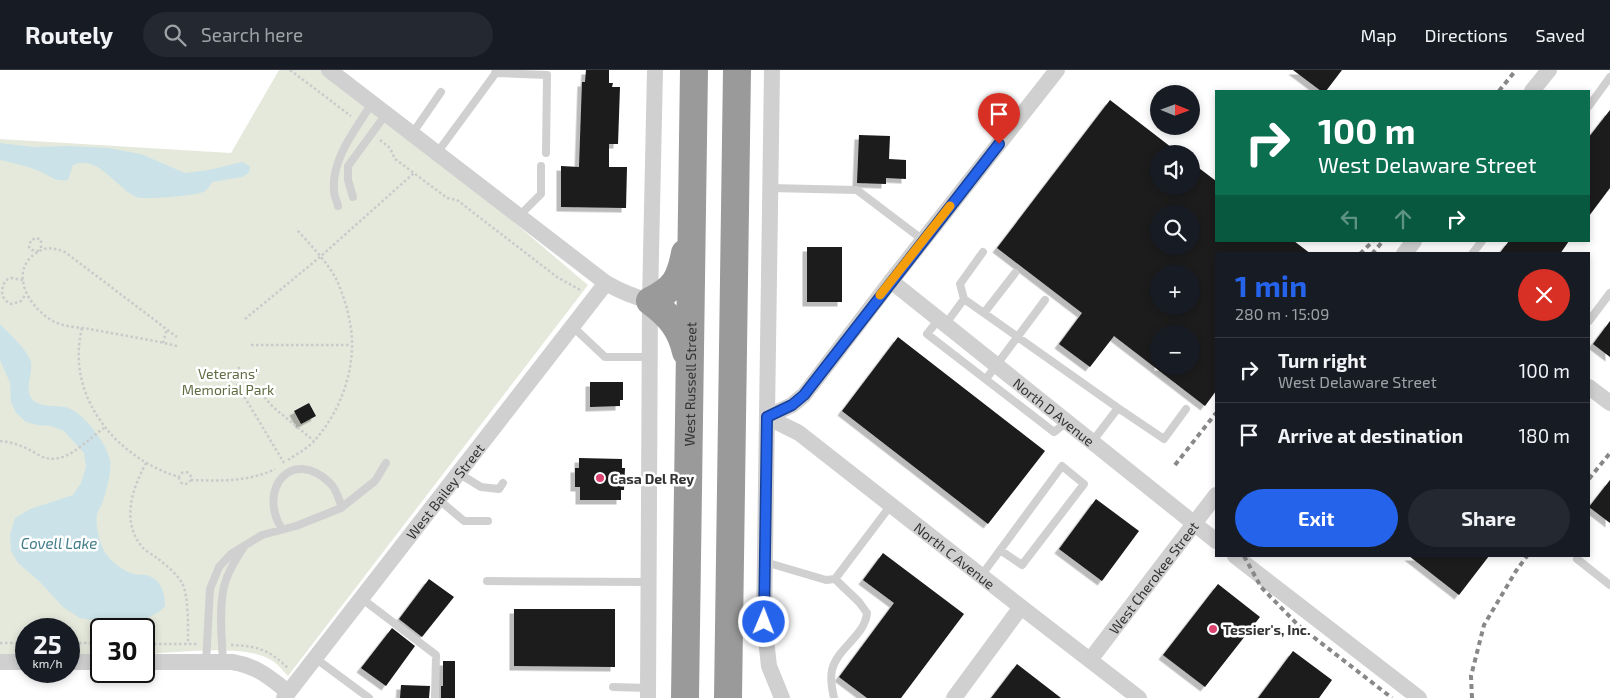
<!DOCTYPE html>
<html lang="en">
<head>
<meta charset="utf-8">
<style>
  body { margin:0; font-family:"Exo 2",sans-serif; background:#242831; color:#f1f3f6; height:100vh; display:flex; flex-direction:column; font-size:19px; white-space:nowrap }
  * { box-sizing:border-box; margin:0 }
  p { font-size:16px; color:#9ea1a6 }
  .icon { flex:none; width:28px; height:28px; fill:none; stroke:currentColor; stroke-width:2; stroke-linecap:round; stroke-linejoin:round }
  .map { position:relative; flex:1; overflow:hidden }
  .drawer { position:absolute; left:1215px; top:182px; width:375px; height:305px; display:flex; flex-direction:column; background:#171b24; border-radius:0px; box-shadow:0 2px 8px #0003 }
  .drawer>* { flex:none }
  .guide { position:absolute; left:1215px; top:20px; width:375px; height:152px; border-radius:0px; box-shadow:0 2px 8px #0003; background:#0b6e4f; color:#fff; overflow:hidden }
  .needle { width:32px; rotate:91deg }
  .fabs { position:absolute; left:1150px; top:15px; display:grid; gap:10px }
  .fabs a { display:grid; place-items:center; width:50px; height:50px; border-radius:50%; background:#171b24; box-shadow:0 2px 8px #0003; font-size:25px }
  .speed { position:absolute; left:15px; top:548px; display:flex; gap:10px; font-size:25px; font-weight:700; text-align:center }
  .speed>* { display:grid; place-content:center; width:65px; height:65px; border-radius:50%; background:#171b24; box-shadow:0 2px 8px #0003; line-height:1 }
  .speed small { font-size:12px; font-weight:400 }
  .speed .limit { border:2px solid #111; border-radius:8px; background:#fff; color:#111 }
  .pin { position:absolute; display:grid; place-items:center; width:42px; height:42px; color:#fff; margin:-51px -21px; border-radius:50% 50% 50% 0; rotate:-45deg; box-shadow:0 0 5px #0007 }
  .pin .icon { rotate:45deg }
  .me { position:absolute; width:55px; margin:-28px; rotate:1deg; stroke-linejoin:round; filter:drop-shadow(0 0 4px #0008) }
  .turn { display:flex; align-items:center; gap:18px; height:105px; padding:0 20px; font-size:22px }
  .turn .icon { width:65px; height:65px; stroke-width:2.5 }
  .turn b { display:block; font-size:35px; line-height:42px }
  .lanes { display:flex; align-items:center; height:48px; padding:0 20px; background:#0003; justify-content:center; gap:25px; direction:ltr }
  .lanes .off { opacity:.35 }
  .round { display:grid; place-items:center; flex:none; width:52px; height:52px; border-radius:26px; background:#242831 }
  .overview { display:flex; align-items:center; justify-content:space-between; height:85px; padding:0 20px }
  h1 { font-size:30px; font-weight:700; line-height:38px; color:#2563eb }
  .button { display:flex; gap:10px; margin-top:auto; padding:10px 20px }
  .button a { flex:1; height:58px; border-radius:30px; background:#2563eb; color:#fff; font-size:20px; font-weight:700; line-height:58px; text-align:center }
  .button a+a { background:#242831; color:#f1f3f6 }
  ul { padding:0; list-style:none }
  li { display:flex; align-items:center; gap:15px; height:65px; padding:0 20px; border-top:1px solid #363941 }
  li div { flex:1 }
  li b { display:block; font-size:19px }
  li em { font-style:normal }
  header { display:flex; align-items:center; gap:30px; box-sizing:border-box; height:70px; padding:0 25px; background:#171b24; border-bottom:1px solid #363941 }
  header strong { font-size:24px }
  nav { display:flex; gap:28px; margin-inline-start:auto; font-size:18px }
  .search { width:350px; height:45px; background:#242831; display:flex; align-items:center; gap:12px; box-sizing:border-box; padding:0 18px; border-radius:28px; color:#9ea1a6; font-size:19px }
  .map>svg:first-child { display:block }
</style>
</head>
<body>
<header>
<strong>Routely</strong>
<div class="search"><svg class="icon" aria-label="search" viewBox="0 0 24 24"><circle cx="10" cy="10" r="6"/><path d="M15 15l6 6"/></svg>Search here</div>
<nav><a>Map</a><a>Directions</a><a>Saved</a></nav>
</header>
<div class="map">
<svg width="1610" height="628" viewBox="0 0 1610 628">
  <defs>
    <filter id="shadow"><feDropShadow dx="-4.5" dy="4.5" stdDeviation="0" flood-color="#0004"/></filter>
  </defs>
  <rect width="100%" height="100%" fill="#fff"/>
  <path fill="#e5e9dc" d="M279,0H329L386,44L588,215L288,606C283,601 277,593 271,590C244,573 176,583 144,584V559H101V586L69,587V559H26V589L0,590V69L231,83Z"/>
  <path fill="#cbe3e8" d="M0,73L34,77L68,76L108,78L141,84L185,103L209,100L242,92L250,96L249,103L242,107L212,112C210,115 208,119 205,121C199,126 142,130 136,127C116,118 98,84 73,95L68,110C53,112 51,106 39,101C27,96 13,93 0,90Z
    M0,254C9,264 28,280 31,292C33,303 24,320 32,329C41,339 57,334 68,338C84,343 107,374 110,390C112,403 106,421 102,434C100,437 98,441 97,444C95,456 100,475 106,484C111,492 125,502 134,504C138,505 144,504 149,506C162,511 165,524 165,536L159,542L142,551L106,549L91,550L80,548L63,537L39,511L18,493L11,481L10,465L15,448L30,439L73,425L81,413L86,397L84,383L64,361L51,356L37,355L26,352L16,343L11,332L10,313L0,290Z"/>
  <path fill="#1a1a1a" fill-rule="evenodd" filter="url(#shadow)" d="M586,0H609V13H613L612,17H620L618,74H609V97H627L626,138L561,137V96L579,97L582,12H585Z
    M1293,0H1342L1326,21H1321Z
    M1110,30L1180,84H1159V116H1191V92L1216,111V171H1294L1311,184H1216V321L1205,336L1114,266L1090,297L1059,274L1082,243L997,178ZM1159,144H1191V176H1159ZM1159,204H1191V236H1159ZM1159,264H1191V296H1159Z
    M1610,40V118L1589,146V67Z
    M859,65L890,66L889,89L906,90V109L886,108V114L857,113Z
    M1509,171H1569L1560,184H1499Z
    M807,177H842V232H807Z
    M1610,251V287L1593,274Z
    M898,267L1045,381L988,454L842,341Z
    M590,312H623V330H620V336L590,337Z
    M309,333L316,346L301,354L294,341Z
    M579,388L622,389V398H625L624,420H621V430H580V417H575V398H579Z
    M1610,410V453L1589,437Z
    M1096,429L1139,461L1102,511L1059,479Z
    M883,483L964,544L901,628H867L839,607L894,533L863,510Z
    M1409,486H1489L1459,525Z
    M429,509L454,527L422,567L399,549Z
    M1218,514L1260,547L1205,617L1163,585Z
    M514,539H615V597L514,596Z
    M392,558L415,576L386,616L361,598Z
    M1293,581L1332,610L1319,628H1258Z
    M443,591H455V628H441V616H443Z
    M1017,594L1061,628H991Z
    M401,615L430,616L429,628H400Z"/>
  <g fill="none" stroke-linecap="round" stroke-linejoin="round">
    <path stroke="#cacaca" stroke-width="2.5" stroke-dasharray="2.5 2.5" stroke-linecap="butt" d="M290,0L351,46
      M380,70L390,78L395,89L447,128L457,130L557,207L582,221
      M39,181L32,180L29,177L31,170L37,168L41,170V179
      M23,210L11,208L6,210C0,219 0,230 12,234L21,231L26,224
      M245,249L320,187L414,103
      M82,258C65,326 116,388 179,407
      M163,273L167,259
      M251,275H351
      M177,276C149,269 119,265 90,259C78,257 63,257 53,251C29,238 8,202 36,183C46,176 54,178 65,182L177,267
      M238,297L273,337L314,371
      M229,301L284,393
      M0,371C14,372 25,377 37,384C62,400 84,372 104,358
      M288,390C297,384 308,378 315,370C342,340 358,293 350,253C348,240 343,225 338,213C331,196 309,173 296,159
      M146,393C132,419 121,451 142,477C146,481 153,485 157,488C165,494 177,504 182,513C189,526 188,559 188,574
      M179 408a6 6 0 1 1 12 0a6 6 0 1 1-12 0Z
      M191,410C219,411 249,412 275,399
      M0,573H26
      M69,573H101
      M144,574H198
      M231,575C259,576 269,580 289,599"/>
    <path stroke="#d0d0d0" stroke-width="8" d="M495,3L547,5L546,83
      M1589,36L1610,7
      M412,64L441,22
      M437,83L498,0
      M770,118L857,120L923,170
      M353,127L348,110V96L386,44
      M338,136C337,131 334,126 334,121C331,89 356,59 372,33
      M519,146L541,124V96
      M1472,184L1482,171
      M964,229L960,214L983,182
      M984,243L1015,203
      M939,249L927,264L1054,362L1067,352
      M1589,251L1610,223
      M945,255L964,229L1118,338L1092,372
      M572,256L605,287H650
      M986,309L1045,230
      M1118,338L1164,369L1186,339
      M458,403L481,417L499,419L503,413
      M438,429L464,451H488
      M282,459C257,420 291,376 330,413C336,418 339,430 342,437
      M1577,489L1610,515
      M765,492L826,510L835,509L891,435
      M981,506L1062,396L1084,414L1022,495L1000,480
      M487,511L649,512
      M361,528L436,585L435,628
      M315,588L369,628
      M206,592L210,519L219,497L231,484L262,465L296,456L341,438L375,411L386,393
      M223,592C222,570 219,545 223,522C225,506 235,490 244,477
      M613,617L648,618
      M834,628C832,619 830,609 832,600C837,578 865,566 867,543L859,532L835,509"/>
    <g stroke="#d0d0d0" stroke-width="16">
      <path d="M329,0L606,213C620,221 634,227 650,231"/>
      <path d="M772,0L764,552L769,596L782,628"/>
      <path d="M1532,21L1549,0"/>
      <path d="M1404,184L1414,171"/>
      <path id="s1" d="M891,211L1216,471"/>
      <path d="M1589,317L1610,333"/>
      <path id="s2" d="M767,347L799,363L1021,537L1139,628"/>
      <path d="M767,347L792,335L804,325L891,211L1057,0"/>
      <path d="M1235,486L1419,628"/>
      <path id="s3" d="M1090,590L1216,425"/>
      <path d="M0,592H26"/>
      <path d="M69,592H101"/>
      <path d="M144,592H232C257,596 269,607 288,622"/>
      <path id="s4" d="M284,628L606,213"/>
      <path d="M648,628L650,231L655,0"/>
      <path d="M954,628L1021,537"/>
    </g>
    <g stroke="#9a9a9a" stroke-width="28">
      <path d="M685,183C680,210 674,219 650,231C669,245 681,258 686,282"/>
      <path id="s5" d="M685,628L694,0"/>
      <path d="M728,628L737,0"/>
    </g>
    <path stroke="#888" stroke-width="4" stroke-dasharray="5 4" stroke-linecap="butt" d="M1499,21L1516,0
      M1360,184L1373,171
      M1372,184L1383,171
      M1175,395L1216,343
      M1589,409L1610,383
      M1244,486L1261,517L1298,555L1392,628
      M1472,628L1471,606L1484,555L1516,501L1527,486"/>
  </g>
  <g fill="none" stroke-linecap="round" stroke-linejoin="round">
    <defs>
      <path id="route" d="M764,552L767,347L792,335L804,325L999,74"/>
    </defs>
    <use href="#route" stroke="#184099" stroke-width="12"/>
    <use href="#route" stroke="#2563eb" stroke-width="9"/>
    <path stroke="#f59e0b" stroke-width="9" d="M880,225L950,136"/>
  </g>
  <g fill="#da446f" stroke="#fff" stroke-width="2">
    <circle cx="600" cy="408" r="5"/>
    <circle cx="1213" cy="559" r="5"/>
  </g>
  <g text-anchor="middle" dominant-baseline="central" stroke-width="5" stroke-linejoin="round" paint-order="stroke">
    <g font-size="14" fill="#5f6c42" stroke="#fff">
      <text x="228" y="303">Veterans'<tspan x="228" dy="16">Memorial Park</tspan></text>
    </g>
    <g font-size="14" fill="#333" stroke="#fff">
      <text stroke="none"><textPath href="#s5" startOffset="314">West Russell Street</textPath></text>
      <text stroke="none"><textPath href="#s1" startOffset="209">North D Avenue</textPath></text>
      <text stroke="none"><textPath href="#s4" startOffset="262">West Bailey Street</textPath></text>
      <text stroke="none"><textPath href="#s2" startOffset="234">North C Avenue</textPath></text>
      <text stroke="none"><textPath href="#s3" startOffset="104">West Cherokee Street</textPath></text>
    </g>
    <g font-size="14" font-weight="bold" fill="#333" stroke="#fff" text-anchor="start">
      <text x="610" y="408">Casa Del Rey</text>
      <text x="1223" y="559">Tessier's, Inc.</text>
    </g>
    <g font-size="15" font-style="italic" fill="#427d8a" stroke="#fff">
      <text x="59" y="473">Covell Lake</text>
    </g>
  </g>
</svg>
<div class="fabs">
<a><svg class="needle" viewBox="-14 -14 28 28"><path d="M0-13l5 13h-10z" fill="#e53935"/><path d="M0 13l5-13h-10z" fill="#9ea1a6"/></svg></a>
<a><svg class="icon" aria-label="sound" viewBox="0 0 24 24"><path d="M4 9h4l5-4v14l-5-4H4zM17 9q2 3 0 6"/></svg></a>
<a><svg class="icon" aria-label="search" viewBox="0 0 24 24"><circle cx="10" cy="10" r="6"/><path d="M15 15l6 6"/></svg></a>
<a>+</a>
<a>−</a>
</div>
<div class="speed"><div>25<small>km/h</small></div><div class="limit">30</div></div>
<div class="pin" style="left:999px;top:74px;background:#d93025"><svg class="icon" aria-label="arrive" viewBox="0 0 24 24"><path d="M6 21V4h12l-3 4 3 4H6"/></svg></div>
<svg class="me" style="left:764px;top:552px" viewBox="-20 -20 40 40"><circle r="17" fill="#2563eb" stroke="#fff" stroke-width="3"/><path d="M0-11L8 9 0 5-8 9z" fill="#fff"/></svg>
<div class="guide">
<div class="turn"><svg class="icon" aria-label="right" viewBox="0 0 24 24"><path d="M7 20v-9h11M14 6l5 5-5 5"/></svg><div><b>100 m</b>West Delaware Street</div></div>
<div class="lanes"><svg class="icon off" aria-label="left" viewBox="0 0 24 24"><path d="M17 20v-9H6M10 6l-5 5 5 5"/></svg><svg class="icon off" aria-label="ahead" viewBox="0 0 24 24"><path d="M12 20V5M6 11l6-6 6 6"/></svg><svg class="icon" aria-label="right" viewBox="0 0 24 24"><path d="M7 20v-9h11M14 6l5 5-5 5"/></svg></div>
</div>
<section class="drawer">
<div class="overview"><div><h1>1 min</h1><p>280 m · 15:09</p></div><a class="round" style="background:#d93025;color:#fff"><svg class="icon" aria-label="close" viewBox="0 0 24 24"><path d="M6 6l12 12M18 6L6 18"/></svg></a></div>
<ul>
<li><svg class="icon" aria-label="right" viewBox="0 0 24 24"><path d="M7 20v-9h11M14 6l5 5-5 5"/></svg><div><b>Turn right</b><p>West Delaware Street</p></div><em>100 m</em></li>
<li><svg class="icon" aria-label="arrive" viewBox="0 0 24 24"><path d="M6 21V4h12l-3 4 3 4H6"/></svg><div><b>Arrive at destination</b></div><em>180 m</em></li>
</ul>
<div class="button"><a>Exit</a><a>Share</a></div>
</section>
</div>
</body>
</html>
